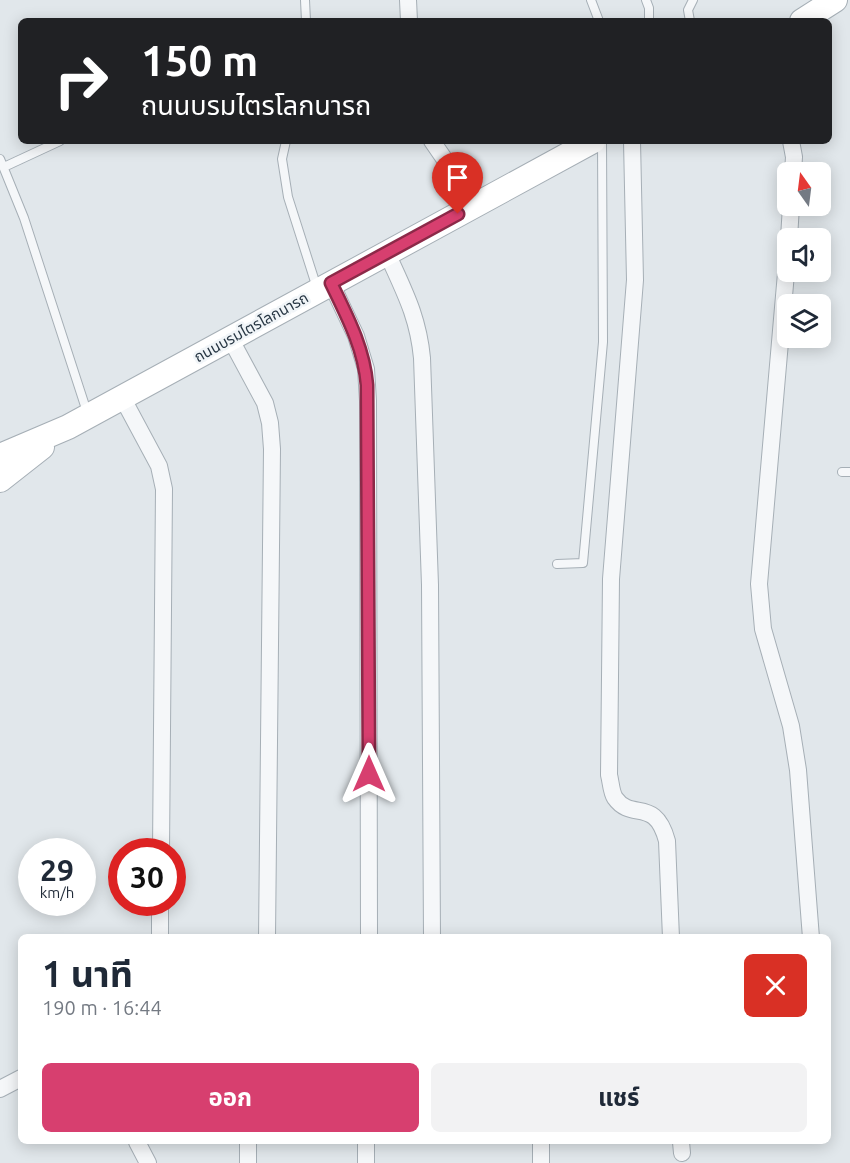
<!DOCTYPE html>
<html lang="th">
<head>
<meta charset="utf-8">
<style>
  body { margin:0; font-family:Ubuntu,"Noto Sans Thai",sans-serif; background:#f2f2f3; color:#1f2937; height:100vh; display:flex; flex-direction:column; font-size:22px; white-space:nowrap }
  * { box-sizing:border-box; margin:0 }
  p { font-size:20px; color:#747a83 }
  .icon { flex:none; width:33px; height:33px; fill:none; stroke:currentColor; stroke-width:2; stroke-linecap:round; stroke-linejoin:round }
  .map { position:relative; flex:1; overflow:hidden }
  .details { position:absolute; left:18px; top:934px; width:813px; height:210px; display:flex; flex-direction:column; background:#fff; border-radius:9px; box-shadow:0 3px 15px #0003 }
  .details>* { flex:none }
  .guide { position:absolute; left:18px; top:18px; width:814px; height:126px; border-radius:9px; box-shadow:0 3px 15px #0003; background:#202124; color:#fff; overflow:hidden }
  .needle { width:39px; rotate:346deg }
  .fabs { position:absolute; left:777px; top:162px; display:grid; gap:12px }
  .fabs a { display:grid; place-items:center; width:54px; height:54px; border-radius:9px; background:#fff; box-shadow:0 3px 15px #0003; font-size:30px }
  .speed { position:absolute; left:18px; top:838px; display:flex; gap:12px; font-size:30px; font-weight:700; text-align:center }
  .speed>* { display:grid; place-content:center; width:78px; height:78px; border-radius:50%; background:#fff; box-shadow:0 3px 15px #0003; line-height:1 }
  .speed small { font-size:15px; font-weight:400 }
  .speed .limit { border:9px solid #d22; background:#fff; color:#111 }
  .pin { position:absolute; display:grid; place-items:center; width:51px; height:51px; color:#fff; margin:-62px -26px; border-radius:50% 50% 50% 0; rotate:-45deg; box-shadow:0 0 6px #0007 }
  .pin .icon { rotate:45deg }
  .me { position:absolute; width:66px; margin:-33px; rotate:0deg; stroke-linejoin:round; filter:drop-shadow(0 0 4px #0008) }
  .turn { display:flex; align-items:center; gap:21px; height:126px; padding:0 24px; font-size:27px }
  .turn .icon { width:78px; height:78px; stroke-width:2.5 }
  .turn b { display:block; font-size:42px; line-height:51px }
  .round { display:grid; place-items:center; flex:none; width:63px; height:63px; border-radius:9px; background:#f2f2f3 }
  .summary { display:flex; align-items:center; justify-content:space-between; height:102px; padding:0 24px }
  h1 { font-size:36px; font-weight:700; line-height:45px }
  .primary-button { display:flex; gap:12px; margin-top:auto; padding:12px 24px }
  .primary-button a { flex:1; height:69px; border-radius:9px; background:#d73f6f; color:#fff; font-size:24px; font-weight:700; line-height:69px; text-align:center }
  .primary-button a+a { background:#f2f2f3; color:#1f2937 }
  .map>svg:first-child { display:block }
</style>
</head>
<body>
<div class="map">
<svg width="850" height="1163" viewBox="0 0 850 1163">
  <rect width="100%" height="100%" fill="#e1e7eb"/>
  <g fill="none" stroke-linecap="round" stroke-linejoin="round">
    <defs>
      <path id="service" d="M305,0L306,21
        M591,0L599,21
        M646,0L649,8V21
        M690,21L688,10L693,0
        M286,141L282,159L288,197L317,288
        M0,159L24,218L88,415
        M4,167L60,141
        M842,472H850
        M557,564L583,563L603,342L602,141"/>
      <path id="minor" d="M408,0L409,21
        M432,141L476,205
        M632,141L635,280L611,579L609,775C611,782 611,792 615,798C632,822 655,796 667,841L671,938
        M791,141L794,157L793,172
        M789,238L791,206
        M788,250L759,584L763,629L791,726L798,770L811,938
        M387,253C404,291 418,316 422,358L430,585L432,938
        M331,283L356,336L366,369L368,401L369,938
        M230,338L265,403L270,423L272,449L267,938
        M122,397L159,466L164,489L161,852
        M160,938V903
        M0,1089L21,1078
        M137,1142L148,1163
        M541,1142V1163
        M681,1142L682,1153
        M248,1163V1142
        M366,1163V1142"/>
      <path id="secondary" d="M802,21L835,0
        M0,456L68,427L593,141
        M0,480L42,447"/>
    </defs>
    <use href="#service" stroke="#a6afb6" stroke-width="10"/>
    <use href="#minor" stroke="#a6afb6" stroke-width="18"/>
    <use href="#secondary" stroke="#a6afb6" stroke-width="26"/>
    <use href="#service" stroke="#f5f7f9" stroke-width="8"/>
    <use href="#minor" stroke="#f5f7f9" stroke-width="16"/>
    <use href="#secondary" stroke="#fff" stroke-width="24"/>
  </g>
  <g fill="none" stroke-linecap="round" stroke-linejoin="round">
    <defs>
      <path id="route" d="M369,774L367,385C364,348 347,316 331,283L458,214"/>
    </defs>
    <use href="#route" stroke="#8c2948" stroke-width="15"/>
    <use href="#route" stroke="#d73f6f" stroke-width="10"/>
  </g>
  <g text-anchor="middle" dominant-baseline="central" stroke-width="5" stroke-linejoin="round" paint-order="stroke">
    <g font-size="15" fill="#283744" stroke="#f1f5f8">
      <text transform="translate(251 327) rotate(-29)">ถนนบรมไตรโลกนารถ</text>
    </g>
  </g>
</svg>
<div class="fabs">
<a><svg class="needle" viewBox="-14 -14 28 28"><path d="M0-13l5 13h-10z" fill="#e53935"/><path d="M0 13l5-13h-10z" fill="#747a83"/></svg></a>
<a><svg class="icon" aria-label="sound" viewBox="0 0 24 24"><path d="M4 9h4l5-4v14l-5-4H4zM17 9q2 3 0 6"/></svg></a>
<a><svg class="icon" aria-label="layers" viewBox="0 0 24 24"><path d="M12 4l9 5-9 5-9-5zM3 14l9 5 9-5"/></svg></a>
</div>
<div class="speed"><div>29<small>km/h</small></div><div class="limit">30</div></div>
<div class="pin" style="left:458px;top:214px;background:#d93025"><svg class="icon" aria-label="arrive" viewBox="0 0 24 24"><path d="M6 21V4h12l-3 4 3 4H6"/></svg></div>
<svg class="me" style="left:369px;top:774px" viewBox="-20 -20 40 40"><path d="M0-17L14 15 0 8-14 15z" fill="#d73f6f" stroke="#fff" stroke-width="4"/></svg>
<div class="guide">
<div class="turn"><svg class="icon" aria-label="right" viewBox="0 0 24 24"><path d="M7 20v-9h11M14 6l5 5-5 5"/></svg><div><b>150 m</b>ถนนบรมไตรโลกนารถ</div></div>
</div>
<section class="details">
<div class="summary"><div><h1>1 นาที</h1><p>190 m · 16:44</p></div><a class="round" style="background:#d93025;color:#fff"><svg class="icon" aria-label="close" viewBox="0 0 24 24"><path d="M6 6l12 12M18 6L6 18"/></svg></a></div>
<div class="primary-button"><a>ออก</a><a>แชร์</a></div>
</section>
</div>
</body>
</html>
